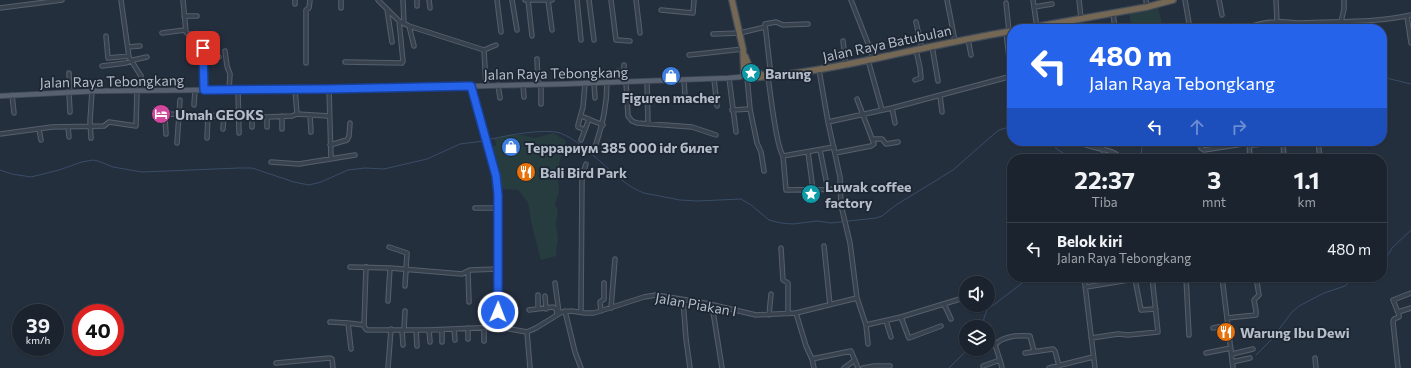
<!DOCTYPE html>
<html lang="id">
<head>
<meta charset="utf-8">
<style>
  body { margin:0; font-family:Commissioner,sans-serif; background:#242b36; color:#f1f3f6; height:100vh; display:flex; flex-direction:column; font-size:15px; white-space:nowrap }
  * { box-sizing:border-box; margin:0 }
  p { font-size:13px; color:#a0a4aa }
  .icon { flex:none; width:22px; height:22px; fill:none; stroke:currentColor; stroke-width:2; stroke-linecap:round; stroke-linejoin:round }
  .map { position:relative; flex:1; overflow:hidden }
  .drawer { position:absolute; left:1007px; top:154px; width:380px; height:128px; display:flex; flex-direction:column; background:#1b232e; border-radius:16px; box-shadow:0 1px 3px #0004,0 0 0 1px #39404a }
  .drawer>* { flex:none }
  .hud { position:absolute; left:1007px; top:24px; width:380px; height:122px; border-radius:16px; box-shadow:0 1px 3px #0004,0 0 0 1px #39404a; background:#2563eb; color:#fff; overflow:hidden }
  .controls { position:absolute; left:959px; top:276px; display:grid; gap:8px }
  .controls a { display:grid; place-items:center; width:36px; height:36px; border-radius:50%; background:#1b232e; box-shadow:0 1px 3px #0004,0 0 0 1px #39404a; font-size:20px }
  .speed { position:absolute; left:12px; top:304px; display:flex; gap:8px; font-size:20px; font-weight:700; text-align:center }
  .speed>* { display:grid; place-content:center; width:52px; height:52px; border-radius:50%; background:#1b232e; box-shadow:0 1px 3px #0004,0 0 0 1px #39404a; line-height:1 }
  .speed small { font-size:10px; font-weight:400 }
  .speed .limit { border:6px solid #d22; background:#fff; color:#111 }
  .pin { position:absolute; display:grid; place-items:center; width:34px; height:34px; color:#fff; margin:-17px; border-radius:8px; box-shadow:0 2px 6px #0006 }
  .me { position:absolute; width:44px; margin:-22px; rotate:1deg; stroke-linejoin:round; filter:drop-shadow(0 0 3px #0008) }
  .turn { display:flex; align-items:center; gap:14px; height:84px; padding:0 16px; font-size:18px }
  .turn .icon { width:52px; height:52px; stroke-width:2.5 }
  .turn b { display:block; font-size:28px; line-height:34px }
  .lanes { display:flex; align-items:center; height:38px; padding:0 16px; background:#0003; justify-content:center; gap:20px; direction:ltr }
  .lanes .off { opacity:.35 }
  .eta { display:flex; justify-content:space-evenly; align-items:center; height:68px; text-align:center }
  .eta b { font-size:24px; font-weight:700; line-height:28px }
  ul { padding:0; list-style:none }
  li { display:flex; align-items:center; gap:12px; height:52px; padding:0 16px; border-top:1px solid #39404a }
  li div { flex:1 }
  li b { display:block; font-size:15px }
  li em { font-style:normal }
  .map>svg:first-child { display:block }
</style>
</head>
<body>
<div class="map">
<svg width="1411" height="368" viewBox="0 0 1411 368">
  <rect width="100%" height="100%" fill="#242f3e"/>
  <path fill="#263c3f" d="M1158,7L1163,29H1132L1129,13Z
    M553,133L566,141L559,163L560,172L558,178L559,192L555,204L558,210L556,224L558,239L557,244L556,256L541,260L532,226L528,202L518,190L501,189L499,176L492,147L496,145L494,138L508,135H522L535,138Z"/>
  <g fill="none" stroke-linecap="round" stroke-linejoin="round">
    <path stroke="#394c67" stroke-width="1" d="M1382,77L1411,84
      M487,140C504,136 544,128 560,133C575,138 590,153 602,163C613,173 629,188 644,193L680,200L697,201L741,199L751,205L769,220L781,223L793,224L817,221L831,223L876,218L882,216L896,205L953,170L994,134L999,130L1012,126
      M1050,141C1056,151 1065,154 1075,159
      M1137,159L1141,154L1143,141
      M0,170L12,174L31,177L59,170L82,162L93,160L98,161L113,167L142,172L239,168H252L294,182L309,185L321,182L348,170L365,168L384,169L427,159L460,144L484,141
      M1382,263L1384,262L1392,248L1411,230
      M981,327L987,310L1030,277
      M1256,355L1271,340L1292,312L1299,306L1324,293L1345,286L1354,277
      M949,368L968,349"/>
    <defs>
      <path id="minor" d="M121,0L129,57L141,76L143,90
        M183,0L186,32L188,34L201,36L202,37L204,90
        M341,0V8
        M378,0L399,21L409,26L484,50
        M403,0L404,24
        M417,0V6
        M429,0L430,8
        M497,0L501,32
        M512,0L517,30
        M525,0H552
        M528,0L532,36
        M548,0L552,30
        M577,0L581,40
        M589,0L594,40
        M611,0L616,40L630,41
        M636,0L640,33
        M851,0L869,46L873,59
        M947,0L955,41
        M1033,0L1037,28
        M1079,0L1081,18
        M1146,0L1147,7
        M1185,0L1190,29
        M1219,0L1222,15
        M1006,3L1009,31
        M295,4V0
        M1034,7L1052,4
        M0,8L62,0
        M387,9L392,42
        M661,10L693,13L694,0
        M1113,13L1115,29
        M184,16H197
        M1407,16L1411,43
        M916,22L922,49
        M1341,22L1344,9V0
        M409,26L414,46
        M1244,29C1254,25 1265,22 1276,22C1285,21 1293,23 1301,23C1337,21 1375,23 1411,15
        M1276,29L1277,22L1276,0
        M1006,32L1009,58
        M162,33L185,30
        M713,34L740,33L765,27
        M106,36L108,58L129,56
        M968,39L971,55
        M843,41L846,65
        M932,46L938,81
        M128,47L140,46
        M484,50L486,85
        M484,50L496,45
        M225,51L227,66L230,74L229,90
        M689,55L743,49
        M204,58L219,57
        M537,59L538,84
        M868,60L882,110
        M345,62L402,63L403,61L399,21
        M306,63V10L309,8L310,0
        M624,65V82
        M102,66L126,63L133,60L147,57
        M819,70L828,122L840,177L841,205L850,243L857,298L866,325L868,344
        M618,71L620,82
        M69,73L70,93
        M768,76C770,91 776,146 783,156L786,190L841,189
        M771,76L765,24L776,22L783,25L808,24
        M747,77L750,109L757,143L761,152L764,171
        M729,78L736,132
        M714,79L717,106
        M684,80L685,97
        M915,80L921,78L920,68L916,50
        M647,81L648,124
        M626,82L628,116L632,121L637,123L692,127L716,135
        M594,83L595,98
        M541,84V104
        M498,85L500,98
        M523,85L524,97
        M471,86L479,120L494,169L498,195V323L499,327
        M295,89L297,114
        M329,89L331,159
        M238,90L239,133
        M69,93L70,112
        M12,95L14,113
        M940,96L942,112
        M194,105L195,90
        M892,108L895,123
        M732,110L750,109
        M310,115L311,132
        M252,116V127
        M581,116L603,125
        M267,117V127
        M828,122L892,108L1012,76
        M68,127L69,137
        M39,129L41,140
        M223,129L224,115
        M282,129V116
        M585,130L578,127V125L583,107L585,83
        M0,134L52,127L104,126L109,122L136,126L137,90
        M166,134L165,117L168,114L267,117L292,116L297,114L329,116
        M91,138L90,121L92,91
        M207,138L208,115
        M873,139H882L886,144L898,142
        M581,140L589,119
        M1078,141C1088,150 1116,147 1120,159
        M1200,141L1201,148L1204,150L1243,144L1254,145L1292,141
        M1249,141L1250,159
        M1283,141L1284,159
        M1318,141L1320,159
        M177,143L180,100
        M596,144C603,122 607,105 607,82
        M330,145L347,140L349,136L350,123
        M820,150L828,190
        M1102,150L1104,141
        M808,152L813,190
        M835,153L871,146L874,144L857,99
        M783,156L834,147
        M271,162L299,164L355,155
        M475,208H498
        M1010,227L1012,235
        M824,246L830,305
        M389,247L407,253L405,286
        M781,248L783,280L788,283V314
        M350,267L390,268L462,274L470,270L499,269
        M366,267L364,325L365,328L367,330H429L499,327L527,332L536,328L562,312L571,311L585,313H594L644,297L656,295L705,303L756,315L796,313L857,298
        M468,272L469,302
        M1084,277L1095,368
        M1100,277L1101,284
        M1186,277L1189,335
        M1222,277L1233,368
        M1135,279L1141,310L1156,309
        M555,283L559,313
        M1086,287L1147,277
        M545,296L546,309
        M683,300L686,339L690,368
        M388,301L390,268
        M944,304L951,319
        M712,305L722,368
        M611,308L615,259
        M538,309V295
        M529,310L553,307L556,309L557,314
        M565,311L575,352L581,368
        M601,311L600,302L604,299V283
        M581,312L582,176L586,164
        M1398,312L1411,308
        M796,313L806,346L812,359L814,368
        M769,315L771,294
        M901,317L908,336L909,338L941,326
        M1227,318L1256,315V311L1254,300L1259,295L1256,277
        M886,321L891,337
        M330,322L348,323
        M866,325L901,317L960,299
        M468,328V339
        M1213,328L1228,325
        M454,329L455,340
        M484,329V341
        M402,330L403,345
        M404,330L405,311
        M416,330L417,346
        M429,330L430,342
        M527,332L530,368
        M1091,338L1118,334L1128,335L1158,332L1152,277
        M442,342V330
        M351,349L348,323L364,325
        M1025,353L1053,349L1055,351L1059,366
        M1206,353L1231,348
        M1232,354L1253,349
        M1315,358L1316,368
        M812,359L851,351L858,368
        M1000,360L995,345C1002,336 1019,335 1030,336L1034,351
        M1232,362L1250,358
        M276,363L330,358L332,359L333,368
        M983,366L1000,360L1002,368
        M388,368L391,329
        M844,368L855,360
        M863,368L874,366H890
        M1049,368L1093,357
        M1398,368L1393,322L1394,319L1399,317V315L1393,300L1411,293"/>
      <path id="major" d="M0,96L97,91L401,88L564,84L729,78L740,77L751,71"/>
      <path id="highway" d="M732,0L743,49L744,75L749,78C796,75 842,66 887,56C929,47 970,38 1012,31
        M1023,29L1147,7L1173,0
        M745,56L751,71L763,75"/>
    </defs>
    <use href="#minor" stroke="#565f6c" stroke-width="5.5"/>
    <use href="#major" stroke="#414a57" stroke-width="6"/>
    <use href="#highway" stroke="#434c59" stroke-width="8"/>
    <use href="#minor" stroke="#38414e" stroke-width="3.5"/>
    <use href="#major" stroke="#56606e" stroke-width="4.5"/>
    <use href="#highway" stroke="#746855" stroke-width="5.5"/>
  </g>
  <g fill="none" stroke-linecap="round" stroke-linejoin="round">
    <defs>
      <path id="route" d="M203,48L204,90L329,89L471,86L496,176L498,195V312"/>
    </defs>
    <use href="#route" stroke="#184099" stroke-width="10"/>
    <use href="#route" stroke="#2563eb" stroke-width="7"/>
  </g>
  <defs>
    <symbol id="sight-disc" viewBox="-11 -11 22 22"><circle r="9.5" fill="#0f9aa8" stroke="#1d2633"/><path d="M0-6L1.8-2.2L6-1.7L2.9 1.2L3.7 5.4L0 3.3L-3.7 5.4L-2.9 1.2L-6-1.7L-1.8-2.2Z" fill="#fff"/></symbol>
    <symbol id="shop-disc" viewBox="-11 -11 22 22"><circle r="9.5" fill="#3f7fe0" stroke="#1d2633"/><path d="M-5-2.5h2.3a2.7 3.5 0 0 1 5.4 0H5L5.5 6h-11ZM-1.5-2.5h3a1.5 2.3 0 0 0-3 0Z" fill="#fff"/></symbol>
    <symbol id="hotel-disc" viewBox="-11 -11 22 22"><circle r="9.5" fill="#d1479c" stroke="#1d2633"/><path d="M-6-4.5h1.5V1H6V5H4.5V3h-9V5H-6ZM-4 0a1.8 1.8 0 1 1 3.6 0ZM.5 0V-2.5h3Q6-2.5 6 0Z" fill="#fff"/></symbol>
    <symbol id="restaurant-disc" viewBox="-11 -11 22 22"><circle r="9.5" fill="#e8710a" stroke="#1d2633"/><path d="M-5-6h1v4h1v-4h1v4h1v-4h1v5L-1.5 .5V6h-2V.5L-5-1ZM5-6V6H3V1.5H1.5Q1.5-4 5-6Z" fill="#fff"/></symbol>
  </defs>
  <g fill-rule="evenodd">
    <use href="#sight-disc" x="740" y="62" width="22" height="22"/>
    <use href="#shop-disc" x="660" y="65" width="22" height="22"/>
    <use href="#hotel-disc" x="150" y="103" width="22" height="22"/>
    <use href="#shop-disc" x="500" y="136" width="22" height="22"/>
    <use href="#restaurant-disc" x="515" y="161" width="22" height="22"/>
    <use href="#sight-disc" x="800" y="183" width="22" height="22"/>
    <use href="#restaurant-disc" x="1215" y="321" width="22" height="22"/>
  </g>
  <g text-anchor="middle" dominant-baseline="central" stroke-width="3.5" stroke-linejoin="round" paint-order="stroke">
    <g font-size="14" fill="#b4bcc9" stroke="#1d2633">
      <text transform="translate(887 43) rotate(-12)">Jalan Raya Batubulan</text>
      <text transform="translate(556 73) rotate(-1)">Jalan Raya Tebongkang</text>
      <text transform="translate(112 81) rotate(-1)">Jalan Raya Tebongkang</text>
      <text transform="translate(696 304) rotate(10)">Jalan Piakan I</text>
    </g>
    <g font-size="14" font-weight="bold" fill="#b4bcc9" stroke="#1d2633" text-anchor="start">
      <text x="765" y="73">Barung</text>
      <text x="671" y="97" text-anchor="middle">Figuren macher</text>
      <text x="175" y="114">Umah GEOKS</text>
      <text x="525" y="147">Террариум 385 000 idr билет</text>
      <text x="540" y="172">Bali Bird Park</text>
      <text x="825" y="186">Luwak coffee<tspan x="825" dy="16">factory</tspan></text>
      <text x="1240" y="332">Warung Ibu Dewi</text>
    </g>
  </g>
</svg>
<div class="controls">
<a><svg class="icon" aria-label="sound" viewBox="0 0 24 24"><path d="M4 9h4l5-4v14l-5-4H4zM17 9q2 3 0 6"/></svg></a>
<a><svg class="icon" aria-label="layers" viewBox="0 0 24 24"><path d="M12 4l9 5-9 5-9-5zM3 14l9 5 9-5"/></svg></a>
</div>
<div class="speed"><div>39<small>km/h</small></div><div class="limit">40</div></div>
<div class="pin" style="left:203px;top:48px;background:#d93025"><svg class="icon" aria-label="arrive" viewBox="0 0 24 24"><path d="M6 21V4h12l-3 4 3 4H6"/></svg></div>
<svg class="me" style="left:498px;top:312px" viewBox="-20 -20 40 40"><circle r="17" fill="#2563eb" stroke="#fff" stroke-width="3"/><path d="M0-11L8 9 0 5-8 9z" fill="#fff"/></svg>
<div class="hud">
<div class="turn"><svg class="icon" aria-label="left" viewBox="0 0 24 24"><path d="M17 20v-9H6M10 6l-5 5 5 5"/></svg><div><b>480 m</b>Jalan Raya Tebongkang</div></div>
<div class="lanes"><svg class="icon" aria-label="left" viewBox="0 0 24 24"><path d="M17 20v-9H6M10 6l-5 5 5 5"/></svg><svg class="icon off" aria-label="ahead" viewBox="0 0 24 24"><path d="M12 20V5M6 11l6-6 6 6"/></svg><svg class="icon off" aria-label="right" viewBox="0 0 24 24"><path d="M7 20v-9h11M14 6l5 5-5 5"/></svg></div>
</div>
<section class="drawer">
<div class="eta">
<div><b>22:37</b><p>Tiba</p></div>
<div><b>3</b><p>mnt</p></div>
<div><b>1.1</b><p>km</p></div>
</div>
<ul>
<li><svg class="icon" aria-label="left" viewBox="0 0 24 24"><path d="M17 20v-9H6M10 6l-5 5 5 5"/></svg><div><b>Belok kiri</b><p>Jalan Raya Tebongkang</p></div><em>480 m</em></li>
</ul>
</section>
</div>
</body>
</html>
